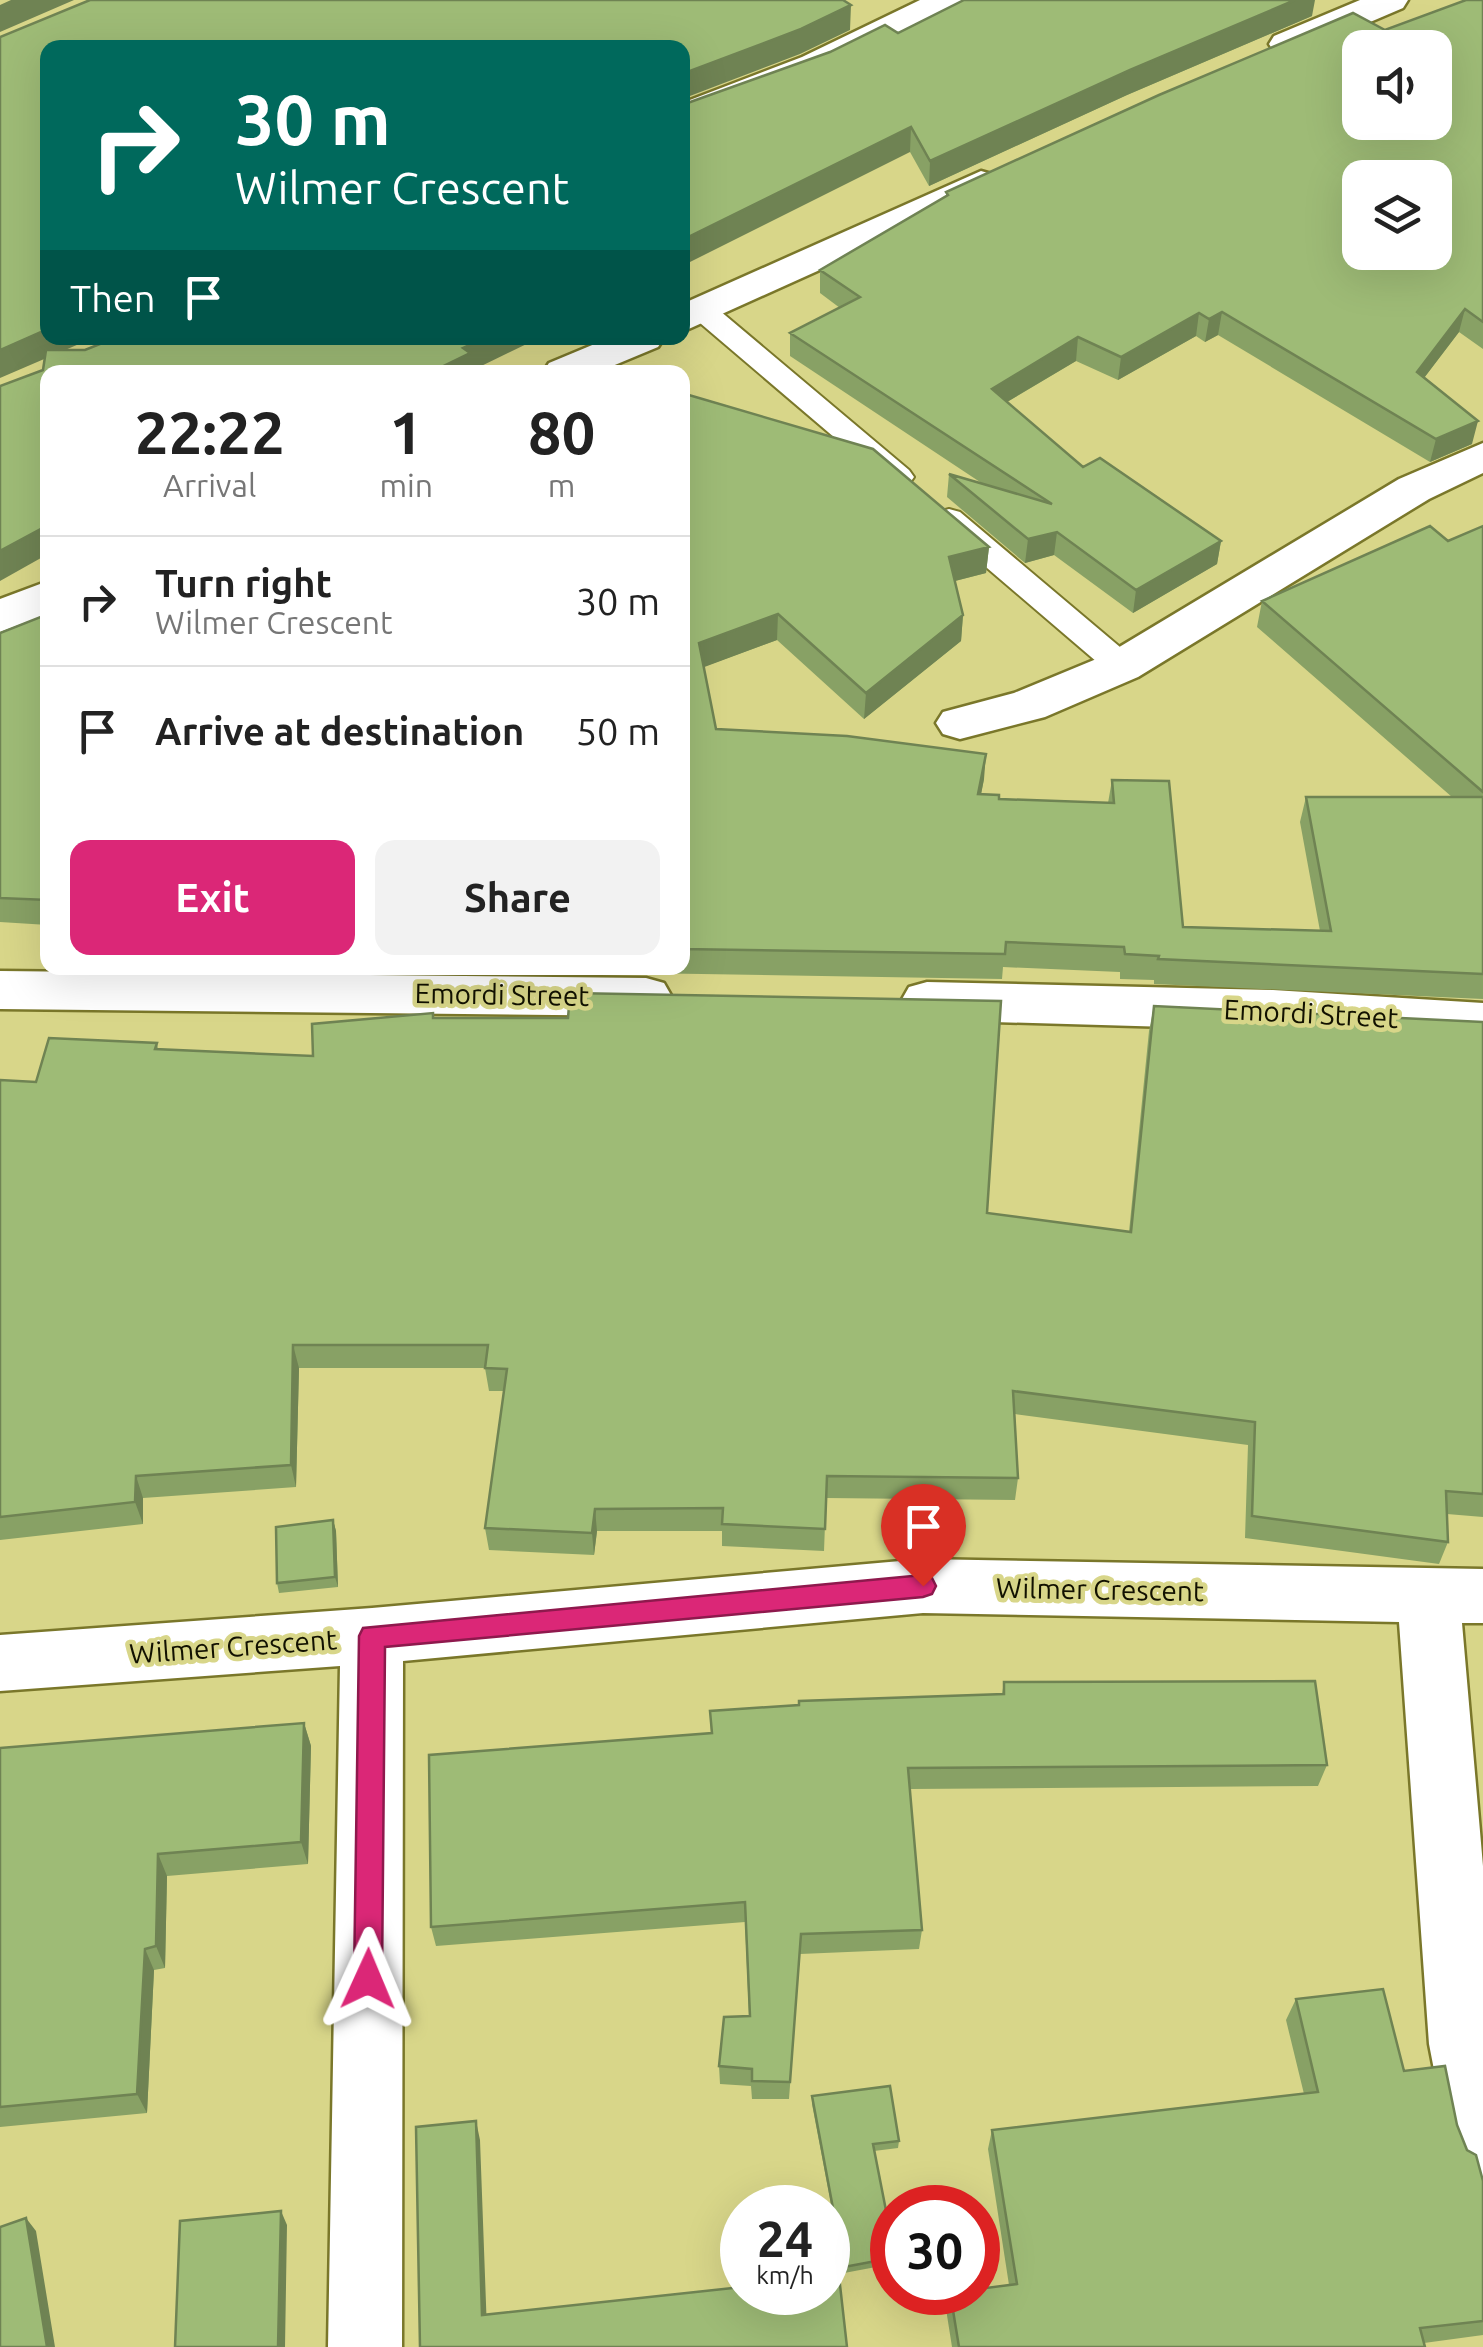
<!DOCTYPE html>
<html lang="en">
<head>
<meta charset="utf-8">
<style>
  body { margin:0; font-family:Ubuntu,sans-serif; background:#f2f2f2; color:#222; height:100vh; display:flex; flex-direction:column; font-size:38px; white-space:nowrap }
  * { box-sizing:border-box; margin:0 }
  p { font-size:32px; color:#767676 }
  .icon { flex:none; width:55px; height:55px; fill:none; stroke:currentColor; stroke-width:2; stroke-linecap:round; stroke-linejoin:round }
  .map { position:relative; flex:1; overflow:hidden }
  .details { position:absolute; left:40px; top:365px; width:650px; height:610px; display:flex; flex-direction:column; background:#fff; border-radius:20px; box-shadow:0 10px 40px #0002 }
  .details>* { flex:none }
  .hud { position:absolute; left:40px; top:40px; width:650px; height:305px; border-radius:20px; box-shadow:0 10px 40px #0002; background:#00695c; color:#fff; overflow:hidden }
  .tools { position:absolute; left:1342px; top:30px; display:grid; gap:20px }
  .tools a { display:grid; place-items:center; width:110px; height:110px; border-radius:20px; background:#fff; box-shadow:0 10px 40px #0002; font-size:50px }
  .speed { position:absolute; left:720px; top:2185px; display:flex; gap:20px; font-size:50px; font-weight:700; text-align:center }
  .speed>* { display:grid; place-content:center; width:130px; height:130px; border-radius:50%; background:#fff; box-shadow:0 10px 40px #0002; line-height:1 }
  .speed small { font-size:25px; font-weight:400 }
  .speed .limit { border:15px solid #d22; background:#fff; color:#111 }
  .pin { position:absolute; display:grid; place-items:center; width:85px; height:85px; color:#fff; margin:-102px -42px; border-radius:50% 50% 50% 0; rotate:-45deg; box-shadow:0 0 10px #0007 }
  .pin .icon { rotate:45deg }
  .me { position:absolute; width:110px; margin:-55px; rotate:1deg; stroke-linejoin:round; filter:drop-shadow(0 0 8px #0008) }
  .turn { display:flex; align-items:center; gap:35px; height:210px; padding:0 30px; font-size:45px }
  .turn .icon { width:130px; height:130px; stroke-width:2.5 }
  .turn b { display:block; font-size:70px; line-height:85px }
  .then { display:flex; align-items:center; height:95px; padding:0 30px; background:#0003; gap:20px; font-size:38px }
  .eta { display:flex; justify-content:space-evenly; align-items:center; height:170px; text-align:center }
  .eta b { font-size:60px; font-weight:700; line-height:70px }
  .button { display:flex; gap:20px; margin-top:auto; padding:20px 30px }
  .button a { flex:1; height:115px; border-radius:20px; background:#db2777; color:#fff; font-size:40px; font-weight:700; line-height:115px; text-align:center }
  .button a+a { background:#f2f2f2; color:#222 }
  ul { padding:0; list-style:none }
  li { display:flex; align-items:center; gap:30px; height:130px; padding:0 30px; border-top:2px solid #e0e0e0 }
  li div { flex:1 }
  li b { display:block; font-size:38px }
  li em { font-style:normal }
  .map>svg:first-child { display:block }
</style>
</head>
<body>
<div class="map">
<svg width="1483" height="2347" viewBox="0 0 1483 2347">
  <rect width="100%" height="100%" fill="#d8d689"/>
  <g fill="none" stroke-linecap="round" stroke-linejoin="round">
    <defs>
      <path id="lane" d="M703,303L713,305L909,470L914,477L909,484H889L693,317L689,311Z
        M949,509L960,512L1133,658L1138,666L1133,674L1122,677L1111,674L938,526L934,519L938,512Z"/>
      <path id="street" d="M920,0H966L961,8L828,73L682,127V103L802,57Z
        M1360,0H1408L1403,8L1300,52L1287,55L1274,52L1269,44L1274,36Z
        M981,171L995,175L1000,183L995,191L682,332V304Z
        M609,338H664L658,347L598,372H543L549,363Z
        M1483,443V473L1429,499L1138,677L1045,717L960,739L943,734L936,723L943,712L1014,693L1106,655L1399,479Z
        M48,581V614L0,632V599Z
        M0,971L646,978L664,983L672,997L664,1011L646,1016L0,1009Z
        M927,982L1273,990L1483,1003V1043L1273,1030L927,1020L909,1015L901,1001L909,987Z
        M923,1559L1483,1569V1623H1462L1483,1866V2177L1458,2167L1448,2142L1429,2044L1399,1622L923,1613L403,1661L402,2347H328L340,1666L0,1691V1635L372,1608Z"/>
    </defs>
    <use href="#lane" stroke="#7a772a" stroke-width="4"/>
    <use href="#street" stroke="#7a772a" stroke-width="5"/>
    <use href="#lane" fill="#fff" fill-rule="evenodd"/>
    <use href="#street" fill="#fff" fill-rule="evenodd"/>
  </g>
  <path fill="#88a165" d="M1483,0V349L1459,332L1424,378L1472,444L1430,462L1218,335L1205,342L1196,336L1118,380L1076,361L1007,402L1083,467L1221,541L1217,564L1133,613L1054,555L1025,563L947,497L949,474L983,484L790,356V333L840,308L820,293V270L946,196V192L1385,30Z
    M1312,16L1127,95L929,186L910,152L898,33Z
    M682,393L989,547L986,573L955,581L963,615L961,641L864,719L777,640L703,667L716,729L984,779L981,794L999,799L1108,803L1112,780L1183,927L1320,931L1300,822L1306,797H1452L1257,627L1262,601L1448,541L1483,526V999L1154,984V980L1120,979V972L1003,967L1002,979L576,972V968H682Z
    M48,614V925L0,922V633Z
    M1154,1006L1483,1022V1517L1447,1514L1448,1542L1439,1564L1245,1538L1248,1445L1015,1414L1018,1478L1015,1500L826,1498L824,1551L722,1546V1531H597L594,1555L489,1550L485,1528L504,1391H489L485,1368H299L296,1487L143,1498V1524L0,1540V1080L36,1082L157,1043L158,1049L313,1056L433,1018L987,1213L1129,1232L1149,1031Z
    M333,1520L336,1531L338,1587L279,1593L277,1583Z
    M1004,1682L1327,1765L1318,1786L910,1789L922,1930L919,1949L800,1954L789,2099H752L751,2086L720,2084L719,2066L749,2016L745,1922L436,1946L431,1927L711,1733L710,1711L1002,1694Z
    M304,1723L311,1746L308,1864L167,1876L165,1968L154,1970L147,2113L0,2127V1748Z
    M1296,1999L1404,2071L1457,2125L1467,2150L1483,2181V2335L1424,2343L1425,2347H952L946,2309L950,2292L1009,2285L988,2149L992,2130L1304,2094L1286,2020Z
    M812,2096L899,2141L898,2148L874,2151L892,2241V2264L844,2273L812,2104Z"/>
  <path fill="#6f8353" d="M11,0H74L0,32V5Z
    M1295,0H1315L1312,16L1127,95L929,186L930,161L1130,70Z
    M851,5L850,30L800,54L682,99V74Z
    M911,127L910,152L682,266V240Z
    M1465,309L1459,332L1411,395L1417,372Z
    M1222,312L1218,335L1205,342L1209,319Z
    M1199,313L1196,336L1118,380L1121,357Z
    M48,329V338H93L0,378V350Z
    M1078,337L1076,361L990,412L992,389Z
    M485,338H539L471,371L472,372H431L463,348Z
    M1478,421L1472,444L1430,462L1436,439Z
    M48,525V554L0,581V551Z
    M1057,532L1054,555L1025,563L1028,539Z
    M1221,541L1217,564L1133,613L1136,590Z
    M989,547L986,573L947,583L949,557Z
    M778,614L777,640L699,669V643Z
    M963,615L961,641L864,719L866,693Z
    M986,754L984,779L976,820L978,794Z
    M293,1345L299,1368L296,1487L291,1465Z
    M136,1476L143,1498V1524L135,1502Z
    M595,1509L597,1531L594,1555L592,1533Z
    M333,1520L336,1531L338,1587L335,1577Z
    M304,1723L311,1746L308,1864L301,1842Z
    M158,1854L167,1876L165,1968L156,1946Z
    M145,1949L154,1970L147,2113L137,2094Z
    M476,2121L480,2140L487,2331L482,2315Z
    M281,2211L287,2225L285,2347H278Z
    M26,2218L36,2231L55,2347H47Z"/>
  <path fill="#9ebb76" stroke="#6f8353" stroke-width="2.5" fill-rule="evenodd" d="M90,0H843L851,5L801,29L682,74V48H48V329L0,350V37Z
    M964,0H1295L1130,70L930,161L911,127L682,240V105L830,52L885,25L898,33Z
    M1466,0H1483V322L1465,309L1417,372L1478,421L1436,439L1222,312L1209,319L1199,313L1121,357L1078,337L992,389L1083,467L1100,458L1221,541L1136,590L1057,532L1028,539L949,474L1052,504L790,333L860,297L820,270L948,195L946,192L1159,95L1353,13L1385,30ZM1360,48H1435V122H1360ZM1360,178H1435V252H1360Z
    M115,338H485L463,348L470,353L431,372H389L382,367L370,372H48V525L0,551V386L43,370L46,350H85Z
    M682,393L873,449L989,547L949,557L963,615L866,693L778,614L699,643L716,729L847,736L986,754L978,794L999,795V799L1114,803L1112,780L1169,781L1183,927L1331,931L1306,797H1483V974L1158,959L1159,956L1125,954L1124,947L1006,942L1005,954L682,949Z
    M1430,526L1448,541L1483,526V792L1262,601Z
    M48,614V900L0,898V633Z
    M570,993L1001,1001L987,1213L1131,1232L1154,1006L1483,1022V1494L1446,1491L1448,1542L1252,1516L1255,1422L1013,1391L1018,1478L827,1476L825,1529L722,1524L723,1508L595,1509L592,1533L485,1528L507,1369L485,1368L488,1345H293L291,1465L136,1476L135,1502L0,1517V1080L36,1082L49,1038L157,1043L155,1049L313,1056L312,1024L433,1013V1018H568Z
    M333,1520L335,1577L277,1583L276,1527Z
    M1315,1681L1327,1765L908,1768L922,1930L801,1934L790,2082L752,2081V2069L719,2066L724,2017L750,2016L745,1902L431,1927L429,1755L712,1733L710,1711L799,1705V1701L1004,1694V1682Z
    M304,1723L301,1842L158,1854L156,1946L145,1949L137,2094L0,2107V1748Z
    M1383,1989L1404,2071L1445,2066L1457,2125L1467,2150L1476,2155L1483,2181V2321L1420,2328L1425,2347H959L950,2292H978V2289L1017,2284L992,2130L1318,2092L1296,1999Z
    M890,2086L899,2141L873,2144L892,2241V2258L844,2267L812,2096Z
    M476,2121L482,2315L742,2287V2292H828V2277L839,2276L847,2347H420L416,2127Z
    M281,2211L278,2347H175L180,2221Z
    M26,2218L47,2347H0V2227Z"/>
  <path fill="#db2777" stroke="#8e194d" stroke-width="2.5" d="M923,1575L932,1578L936,1586L932,1594L923,1597L385,1647L382,1979L378,1989L368,1993L358,1989L354,1979L359,1636L363,1628Z"/>
  <g text-anchor="middle" dominant-baseline="central" stroke-width="9" stroke-linejoin="round" paint-order="stroke">
    <g font-size="28" fill="#121100" stroke="#d8d689">
      <text transform="translate(502 994) rotate(1)">Emordi Street</text>
      <text transform="translate(1311 1013) rotate(3)">Emordi Street</text>
      <text transform="translate(1100 1589) rotate(1)">Wilmer Crescent</text>
      <text transform="translate(233 1646) rotate(-4)">Wilmer Crescent</text>
    </g>
  </g>
</svg>
<div class="tools">
<a><svg class="icon" aria-label="sound" viewBox="0 0 24 24"><path d="M4 9h4l5-4v14l-5-4H4zM17 9q2 3 0 6"/></svg></a>
<a><svg class="icon" aria-label="layers" viewBox="0 0 24 24"><path d="M12 4l9 5-9 5-9-5zM3 14l9 5 9-5"/></svg></a>
</div>
<div class="speed"><div>24<small>km/h</small></div><div class="limit">30</div></div>
<div class="pin" style="left:923px;top:1586px;background:#d93025"><svg class="icon" aria-label="arrive" viewBox="0 0 24 24"><path d="M6 21V4h12l-3 4 3 4H6"/></svg></div>
<svg class="me" style="left:368px;top:1979px" viewBox="-20 -20 40 40"><path d="M0-17L14 15 0 8-14 15z" fill="#db2777" stroke="#fff" stroke-width="4"/></svg>
<div class="hud">
<div class="turn"><svg class="icon" aria-label="right" viewBox="0 0 24 24"><path d="M7 20v-9h11M14 6l5 5-5 5"/></svg><div><b>30 m</b>Wilmer Crescent</div></div>
<div class="then">Then<svg class="icon" aria-label="arrive" viewBox="0 0 24 24"><path d="M6 21V4h12l-3 4 3 4H6"/></svg></div>
</div>
<section class="details">
<div class="eta">
<div><b>22:22</b><p>Arrival</p></div>
<div><b>1</b><p>min</p></div>
<div><b>80</b><p>m</p></div>
</div>
<ul>
<li><svg class="icon" aria-label="right" viewBox="0 0 24 24"><path d="M7 20v-9h11M14 6l5 5-5 5"/></svg><div><b>Turn right</b><p>Wilmer Crescent</p></div><em>30 m</em></li>
<li><svg class="icon" aria-label="arrive" viewBox="0 0 24 24"><path d="M6 21V4h12l-3 4 3 4H6"/></svg><div><b>Arrive at destination</b></div><em>50 m</em></li>
</ul>
<div class="button"><a>Exit</a><a>Share</a></div>
</section>
</div>
</body>
</html>
